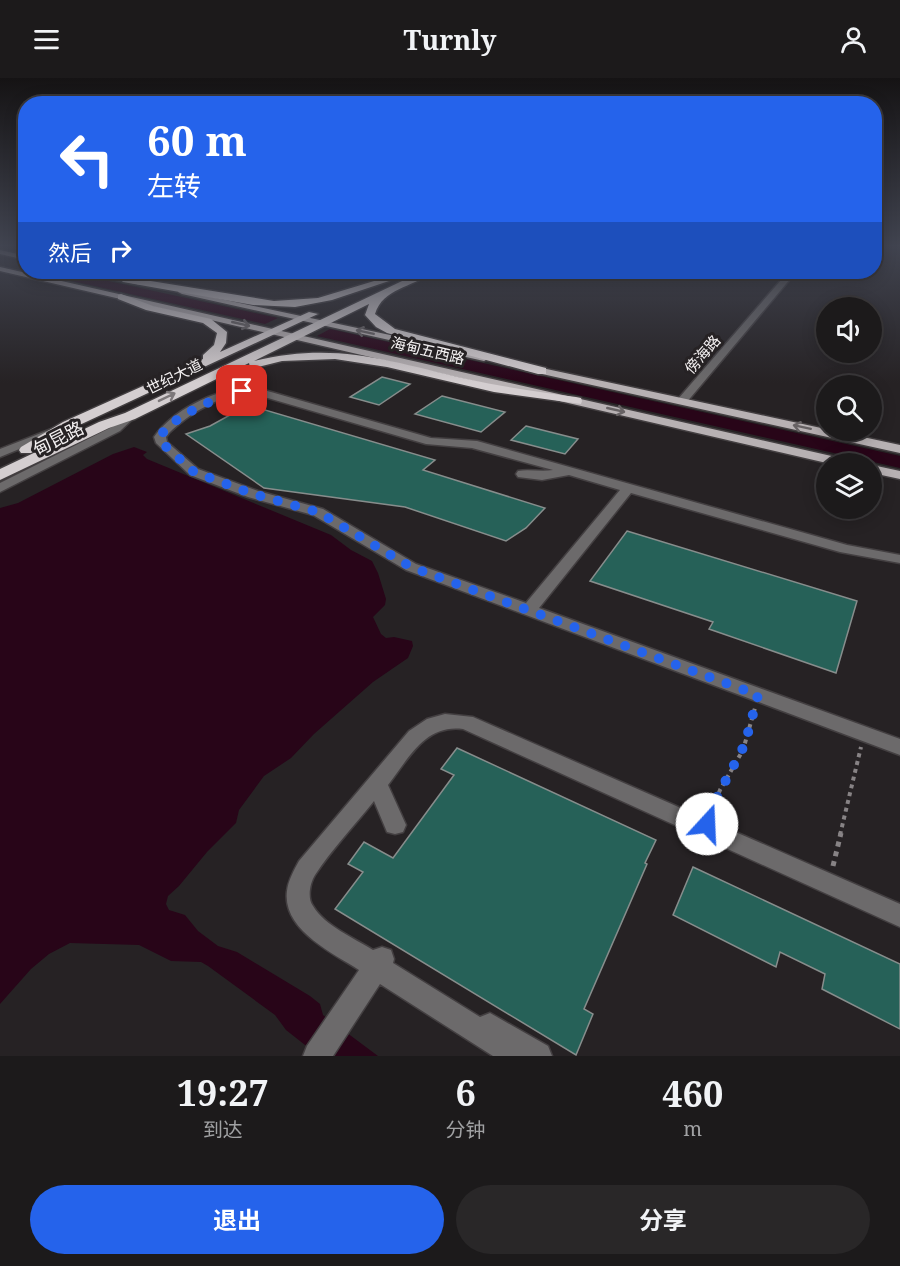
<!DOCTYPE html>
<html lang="zh">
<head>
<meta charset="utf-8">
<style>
  body { margin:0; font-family:"Noto Serif","Noto Sans SC",serif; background:#292728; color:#f1f3f6; height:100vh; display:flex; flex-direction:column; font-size:22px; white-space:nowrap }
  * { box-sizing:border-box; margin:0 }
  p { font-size:20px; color:#a0a1a3 }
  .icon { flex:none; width:33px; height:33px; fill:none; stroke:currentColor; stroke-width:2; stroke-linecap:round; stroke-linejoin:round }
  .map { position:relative; height:978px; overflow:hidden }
  .panel { display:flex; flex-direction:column; background:#1c1a1b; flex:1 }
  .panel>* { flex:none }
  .hud { position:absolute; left:18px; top:18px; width:864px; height:183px; border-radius:24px; box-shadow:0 3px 15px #0003,0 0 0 2px #3a383a; background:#2563eb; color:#fff; overflow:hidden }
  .fabs { position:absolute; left:816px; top:219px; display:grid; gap:12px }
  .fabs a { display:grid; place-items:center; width:66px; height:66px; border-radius:50%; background:#1c1a1b; box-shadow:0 3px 15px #0003,0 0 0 2px #3a383a; font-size:30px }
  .pin { position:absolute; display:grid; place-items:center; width:51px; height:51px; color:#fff; margin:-26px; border-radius:12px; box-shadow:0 3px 9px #0006 }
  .me { position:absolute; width:66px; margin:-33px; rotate:20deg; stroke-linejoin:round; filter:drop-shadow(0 0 4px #0008) }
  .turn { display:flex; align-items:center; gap:21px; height:126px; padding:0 30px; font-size:27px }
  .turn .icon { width:78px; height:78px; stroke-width:2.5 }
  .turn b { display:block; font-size:42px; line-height:51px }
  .then { display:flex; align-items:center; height:57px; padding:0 30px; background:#0003; gap:12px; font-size:22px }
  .eta { display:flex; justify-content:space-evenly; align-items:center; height:102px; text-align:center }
  .eta b { font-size:36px; font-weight:700; line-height:42px }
  .action { display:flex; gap:12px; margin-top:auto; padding:12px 30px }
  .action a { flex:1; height:69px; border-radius:36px; background:#2563eb; color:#fff; font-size:24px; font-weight:700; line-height:69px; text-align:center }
  .action a+a { background:#292728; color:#f1f3f6 }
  header { display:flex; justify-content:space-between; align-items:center; height:78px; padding:0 30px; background:#1c1a1b; font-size:27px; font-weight:700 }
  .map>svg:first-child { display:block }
</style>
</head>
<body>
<header><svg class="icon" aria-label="menu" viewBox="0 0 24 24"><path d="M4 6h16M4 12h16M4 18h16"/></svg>Turnly<svg class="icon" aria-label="person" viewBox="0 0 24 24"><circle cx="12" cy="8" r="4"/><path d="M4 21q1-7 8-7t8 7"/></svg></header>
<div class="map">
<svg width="900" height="978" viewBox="0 0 900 978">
  <rect width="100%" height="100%" fill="#262224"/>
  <path fill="#280518" d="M32,194H67L278,240L265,246Z
    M330,251L900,378V390L317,258Z
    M134,369L147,374L143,377L147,381L331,457L351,472L372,483L378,495L386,521L385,527L373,539L381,556L386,560L394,559L412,563L413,568L408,580L373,604L314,656L291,680L264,698L239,732L236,745L207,774L179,808L168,818L166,826L169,832L185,837L198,853L218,868L237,874L310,918L320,926L323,937L378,978H319L286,952L275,937L208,888L201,884L171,883L139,867L70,865L49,876L31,891L0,926V430L18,425L113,376Z"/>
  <path fill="#266158" stroke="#878d8c" stroke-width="1.5" d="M382,299L410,306L379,327L350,319Z
    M442,318L505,334L481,354L415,336Z
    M248,327L435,382L423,392L545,430L526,450L506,463L405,429L264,410L186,356L210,348Z
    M526,348L578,361L565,376L511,362Z
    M627,453L857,523L836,595L709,551L713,544L590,503Z
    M457,670L656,762L645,785L647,786L584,931L593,936L576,977L335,831L363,794L348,786L364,764L393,780L454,697L441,691Z
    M693,789L900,886V951L822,911L825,896L780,874L776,889L673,837Z"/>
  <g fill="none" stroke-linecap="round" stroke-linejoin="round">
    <defs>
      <path id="minor" d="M788,194H796L686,325H678V321Z
        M245,309L264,312L431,360L477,363L847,467L900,477V485L840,474L631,415L539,530L900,661V677L406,492L313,437L248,419L190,397L156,365L154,359C173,332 213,313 245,309ZM254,316L426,366L472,370L553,392C541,394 529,391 518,393L516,396L518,399L542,402L569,397L620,412L526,525L416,486L323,431L258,413L198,391L167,364L166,359L169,355C190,335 224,314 254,316Z
        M130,335L136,338L120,353L0,414V405L112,349Z
        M54,350L60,353L58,355L0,379V371Z
        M445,636L473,639L900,826V849L463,651C425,646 409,680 388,707L406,747L403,754L395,756L387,754L374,723C355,747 332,771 315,797C310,805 307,820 313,828C325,848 354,860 373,872L382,869L391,872L394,881L393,885L480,939L490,935L548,968L552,978H493L380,906L333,978H303L307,968L359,892C333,875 282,852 287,813C288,803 294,792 299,783L409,653L427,641Z"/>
      <path id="major" d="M0,172L26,178V182L0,176Z
        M0,189L849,382L855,386H831L0,193Z
        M85,194H97L145,205L141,207L88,196Z
        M179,212L484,277L489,280L484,283L182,216L178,214Z
        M528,287L900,367V375L524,292L523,290Z
        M872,387L900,393V401L872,395Z"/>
      <path id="highway" d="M421,194H432C412,210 383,210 375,236L395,251L546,290V296H538L387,255L376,249L365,237L369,226L254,283C336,263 388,283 467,301C503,309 539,314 576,319L581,320L582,323L581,326L494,314L387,289L335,281L282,283L254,290L250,289L249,285L135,341L109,350L0,402V391L99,344L125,335Z
        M126,199L274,223L318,220L384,200L389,203L332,222L295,229L253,227L123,204L121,202Z
        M121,216L153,228L211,241L227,254L226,265L220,274L309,234L318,236L73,350L31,375H21L19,372L21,369L63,344L203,281V277L214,267L217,255L203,245L146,232L118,221V217Z"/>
    </defs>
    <use href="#minor" stroke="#433f41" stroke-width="3"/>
    <use href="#major" stroke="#433f41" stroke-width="3"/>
    <use href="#highway" stroke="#433f41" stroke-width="3"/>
    <path stroke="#878385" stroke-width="4" stroke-dasharray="4 4" stroke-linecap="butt" d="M710,737L720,712L743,672L755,630
      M840,757L861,669"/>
    <path stroke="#878385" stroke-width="5" stroke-dasharray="5 5" stroke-linecap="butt" d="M833,788L841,755"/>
    <use href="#minor" fill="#6c6a6b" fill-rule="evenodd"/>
    <use href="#major" fill="#b7b1b3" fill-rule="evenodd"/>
    <use href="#highway" fill="#d4ced0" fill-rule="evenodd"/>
  </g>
  <defs><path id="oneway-shaft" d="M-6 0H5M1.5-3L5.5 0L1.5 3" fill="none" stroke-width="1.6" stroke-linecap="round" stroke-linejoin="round" transform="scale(1.5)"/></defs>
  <g stroke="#676264">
    <use href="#oneway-shaft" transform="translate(241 246) rotate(13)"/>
    <use href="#oneway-shaft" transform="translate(365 254) rotate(-168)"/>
    <use href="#oneway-shaft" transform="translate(616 332) rotate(13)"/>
    <use href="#oneway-shaft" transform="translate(802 349) rotate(-168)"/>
  </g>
  <use stroke="#7d787a" href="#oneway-shaft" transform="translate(167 319) rotate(-26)"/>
  <linearGradient id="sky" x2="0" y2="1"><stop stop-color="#151314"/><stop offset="0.55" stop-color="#414450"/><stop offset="1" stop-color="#414450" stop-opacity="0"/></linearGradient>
  <rect width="900" height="305" fill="url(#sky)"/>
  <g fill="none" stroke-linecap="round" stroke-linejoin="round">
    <path stroke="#2563eb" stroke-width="10" stroke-dasharray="0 18" d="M242,313C221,317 169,340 160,359L162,365L194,394L253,416L318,434L411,489L758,617L745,666L716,721L707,746"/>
  </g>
  <g text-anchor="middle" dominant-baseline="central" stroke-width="6" stroke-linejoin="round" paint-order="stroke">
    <g font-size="15" fill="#f4f1f2" stroke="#262224">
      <text transform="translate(428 272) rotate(13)">海甸五西路</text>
      <text transform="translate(702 276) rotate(-49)">傍海路</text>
      <text transform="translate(174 298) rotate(-26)">世纪大道</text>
    </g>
    <g font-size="18" fill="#f4f1f2" stroke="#262224">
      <text transform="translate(58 360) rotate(-27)">甸昆路</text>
    </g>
  </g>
</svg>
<div class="fabs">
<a><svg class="icon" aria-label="sound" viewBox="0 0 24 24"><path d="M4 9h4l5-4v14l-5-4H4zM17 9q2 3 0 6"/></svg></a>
<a><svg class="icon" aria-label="search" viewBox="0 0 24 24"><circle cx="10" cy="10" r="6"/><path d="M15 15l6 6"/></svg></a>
<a><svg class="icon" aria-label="layers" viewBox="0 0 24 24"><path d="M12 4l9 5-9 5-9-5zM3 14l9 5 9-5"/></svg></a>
</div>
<div class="pin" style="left:242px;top:313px;background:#d93025"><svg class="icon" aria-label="arrive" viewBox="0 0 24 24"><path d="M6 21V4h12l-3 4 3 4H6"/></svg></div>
<svg class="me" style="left:707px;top:746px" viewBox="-20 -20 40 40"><circle r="19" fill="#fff"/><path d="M0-13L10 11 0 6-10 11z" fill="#2563eb"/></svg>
<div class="hud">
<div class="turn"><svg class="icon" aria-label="left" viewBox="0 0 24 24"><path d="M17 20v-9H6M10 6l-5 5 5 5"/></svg><div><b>60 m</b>左转</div></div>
<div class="then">然后<svg class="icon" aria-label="right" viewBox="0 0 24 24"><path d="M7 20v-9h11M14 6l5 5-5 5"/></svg></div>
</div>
</div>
<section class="panel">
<div class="eta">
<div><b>19:27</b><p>到达</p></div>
<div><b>6</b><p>分钟</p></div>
<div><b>460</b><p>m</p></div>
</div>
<div class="action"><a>退出</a><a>分享</a></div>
</section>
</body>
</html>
